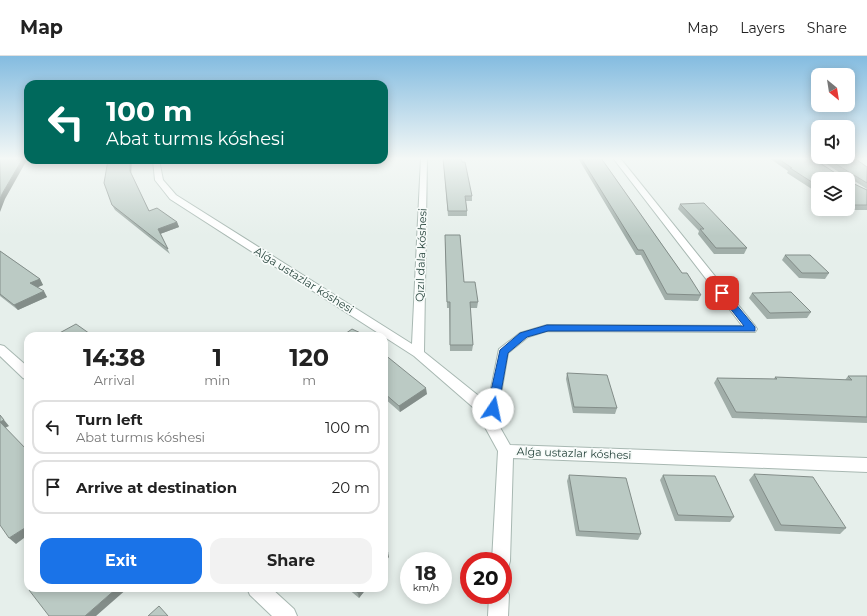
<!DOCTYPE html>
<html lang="en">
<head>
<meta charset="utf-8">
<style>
  body { margin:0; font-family:Montserrat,sans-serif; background:#f2f2f2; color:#222; height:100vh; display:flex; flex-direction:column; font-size:15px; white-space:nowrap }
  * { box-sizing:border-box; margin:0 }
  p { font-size:13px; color:#767676 }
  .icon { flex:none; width:22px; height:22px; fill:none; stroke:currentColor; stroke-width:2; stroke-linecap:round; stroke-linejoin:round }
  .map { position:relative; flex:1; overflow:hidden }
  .drawer { position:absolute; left:24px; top:276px; width:364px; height:260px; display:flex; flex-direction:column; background:#fff; border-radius:12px; box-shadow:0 2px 10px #0003 }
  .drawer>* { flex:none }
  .banner { position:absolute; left:24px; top:24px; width:364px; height:84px; border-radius:12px; box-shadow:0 2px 10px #0003; background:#00695c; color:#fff; overflow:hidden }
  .needle { width:26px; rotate:150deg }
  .fabs { position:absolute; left:811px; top:12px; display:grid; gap:8px }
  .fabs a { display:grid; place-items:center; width:44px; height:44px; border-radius:8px; background:#fff; box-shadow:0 2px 10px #0003; font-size:20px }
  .speed { position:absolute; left:400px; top:496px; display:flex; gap:8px; font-size:20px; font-weight:700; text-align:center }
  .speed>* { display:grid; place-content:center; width:52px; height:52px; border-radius:50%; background:#fff; box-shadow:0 2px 10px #0003; line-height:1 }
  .speed small { font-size:10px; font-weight:400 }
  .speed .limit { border:6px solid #d22; background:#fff; color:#111 }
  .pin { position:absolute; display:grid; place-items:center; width:34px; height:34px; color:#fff; margin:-17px; border-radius:8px; box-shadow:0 2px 6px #0006 }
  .me { position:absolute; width:44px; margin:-22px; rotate:11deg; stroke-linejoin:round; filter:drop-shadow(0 0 3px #0008) }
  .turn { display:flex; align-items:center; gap:14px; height:84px; padding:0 16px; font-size:18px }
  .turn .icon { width:52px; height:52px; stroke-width:2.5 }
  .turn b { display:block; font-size:28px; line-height:34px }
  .eta { display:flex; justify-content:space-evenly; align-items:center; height:68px; text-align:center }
  .eta b { font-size:24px; font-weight:700; line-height:28px }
  .button { display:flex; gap:8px; margin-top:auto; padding:8px 16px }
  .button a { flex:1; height:46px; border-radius:12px; background:#1a73e8; color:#fff; font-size:16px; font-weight:700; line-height:46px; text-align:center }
  .button a+a { background:#f2f2f2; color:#222 }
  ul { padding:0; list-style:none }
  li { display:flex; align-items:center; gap:12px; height:54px; margin:0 8px 6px; padding:0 8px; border:2px solid #e0e0e0; border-radius:12px }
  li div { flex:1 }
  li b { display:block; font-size:15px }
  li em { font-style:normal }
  header { display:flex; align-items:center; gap:24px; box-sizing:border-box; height:56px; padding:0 20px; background:#fff; border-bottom:1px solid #e0e0e0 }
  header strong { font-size:19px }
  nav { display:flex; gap:22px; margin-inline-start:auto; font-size:14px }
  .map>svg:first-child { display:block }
</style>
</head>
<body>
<header>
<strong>Map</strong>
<nav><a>Map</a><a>Layers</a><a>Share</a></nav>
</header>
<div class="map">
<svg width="867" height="560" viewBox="0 0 867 560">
  <rect width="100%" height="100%" fill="#e6efeb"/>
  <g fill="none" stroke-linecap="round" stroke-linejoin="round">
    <defs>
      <path id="service" d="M547,269L751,270L756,273L751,276L547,275L528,281L508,297L496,367L494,370L490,372L486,370L484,367L499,293L520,277Z"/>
      <path id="minor" d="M421,102H427L424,296L485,345L510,389L867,402V416L513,402L510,505L508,512L503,513V505H492L498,395L475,353L414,300L170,143L155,124L153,104H159L163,124L176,139L412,288Z
        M613,102H620L755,270L757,273L755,276H747Z
        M0,289L4,290L28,311V324L23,322L0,300Z
        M503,531L506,532L509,539L508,560H488L489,539H503Z
        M247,532H271L294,553L297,560H272L250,539Z"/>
    </defs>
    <use href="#service" stroke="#a8b8b2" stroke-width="2"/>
    <use href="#minor" stroke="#a8b8b2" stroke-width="2"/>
    <use href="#service" fill="#fff" fill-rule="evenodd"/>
    <use href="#minor" fill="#fff" fill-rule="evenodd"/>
  </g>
  <path fill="#a1aea9" d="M443,102H461L462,106L472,140V145H466L467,155V160H448Z
    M578,102H601L682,217L701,239L698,245L665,244L641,199H636Z
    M769,102H812L840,120H845L817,102H854L867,111V133L850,122V126L867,134V154H845L843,153H848V123H818V137L787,117L788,115Z
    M132,119L149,155L177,166L179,171L160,178L170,198L115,154L112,149Z
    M680,148L747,192L744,198H714L698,178L699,175L678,153Z
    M445,185L464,226L478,246L477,252H470L473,289L472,295H450L449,252H447Z
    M0,195L40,223L43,229L37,231L47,241L18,254L0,240Z
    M785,199L829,217L825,223L799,222L782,204Z
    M752,237L811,256L807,262L767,263L749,242Z
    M384,298L427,338L400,356L384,342Z
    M567,317L617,352L615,358L573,357L566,323Z
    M848,320H867V367L732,362L714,327L717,322L774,323L775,321L845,324Z
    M754,418L846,472L840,478L775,475L749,424Z
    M569,419L641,478L638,484L576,480L567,425Z
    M663,419L734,461L730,466L675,465L660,424Z
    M347,532H367L359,542Z"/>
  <path fill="#838d89" d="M23,102H28L5,143L0,156V143L2,138Z
    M130,104H132L131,120L130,115Z
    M177,166L179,171L160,178L158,173Z
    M40,223L43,229L34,233L30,227Z
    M44,235L47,241L18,254L14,249Z
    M385,289L386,294L384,296V290Z
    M426,332L427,338L400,356L399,350Z
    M0,359L9,370L5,372L0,366Z
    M28,470V479L16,488L9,482Z
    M388,496L389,501L384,508V502Z
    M117,532H128L96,560H85Z
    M362,532H367L359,542L358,537Z"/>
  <path fill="#bbcac4" stroke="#838d89" d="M0,102H23L2,138L0,143Z
    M443,102H461L462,106H465L472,140H465L467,155H448Z
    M581,102H601L682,217H687L701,239L667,238L643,194H638Z
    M777,102H812L840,120H849L850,126L867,134V149H848V123H818V130L790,112H792Z
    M826,102H854L867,111V127Z
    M108,104H130V115L149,155L157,152L177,166L158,173L168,193L112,149L104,127Z
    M704,147L747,192H716L700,173H704L680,148Z
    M445,179H460L464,226H475L478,246H470L473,289H450V246H447Z
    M0,195L40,223L30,227L44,235L14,249L0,238Z
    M785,199H810L829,217H802Z
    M791,236L811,256L770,257L752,237Z
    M76,268L93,280H54Z
    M352,273L367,280H342Z
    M384,298L426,332L399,350L384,337Z
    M567,317L607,319L617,352L574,351Z
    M848,320H867V361L736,356L717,322L777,323L775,321L852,324Z
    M0,359L4,364L0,366L28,395V411H27L28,412V470L9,482L0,469Z
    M754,418L813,421L846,472L781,469Z
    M569,419L626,422L641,478L579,475Z
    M663,419L715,420L734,461L678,459Z
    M384,493L388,496L384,502Z
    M31,532H117L85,560H49L29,534Z
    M352,532H362L358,537Z
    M159,550L168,560H148Z"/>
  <linearGradient id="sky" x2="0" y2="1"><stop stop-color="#84bce0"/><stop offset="0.57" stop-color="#f4f8f6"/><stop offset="1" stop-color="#f4f8f6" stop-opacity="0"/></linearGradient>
  <rect width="867" height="180" fill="url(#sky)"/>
  <path fill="#1a73e8" stroke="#114b97" d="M722,234L725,235L755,271V275H548L527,281L508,297L498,353L493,357L487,353L500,294L520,277L547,269L744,270L718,237Z"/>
  <g text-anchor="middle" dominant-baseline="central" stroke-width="3.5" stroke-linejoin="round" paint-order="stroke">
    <g font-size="11" fill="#24423a" stroke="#f7fbf9">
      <text transform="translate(421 199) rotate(-88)">Qızıl dala kóshesi</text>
      <text transform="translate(304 224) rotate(32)">Alǵa ustazlar kóshesi</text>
      <text transform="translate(574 397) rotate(2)">Alǵa ustazlar kóshesi</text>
    </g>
  </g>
</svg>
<div class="fabs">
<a><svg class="needle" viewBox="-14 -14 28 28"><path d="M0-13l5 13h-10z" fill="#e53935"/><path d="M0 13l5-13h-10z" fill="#767676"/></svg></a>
<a><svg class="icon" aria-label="sound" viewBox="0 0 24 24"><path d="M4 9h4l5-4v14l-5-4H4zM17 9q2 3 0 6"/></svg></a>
<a><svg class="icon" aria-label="layers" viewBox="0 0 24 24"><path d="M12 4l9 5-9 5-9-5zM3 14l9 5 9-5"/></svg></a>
</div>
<div class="speed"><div>18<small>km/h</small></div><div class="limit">20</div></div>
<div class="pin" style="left:722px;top:237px;background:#d93025"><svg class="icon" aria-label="arrive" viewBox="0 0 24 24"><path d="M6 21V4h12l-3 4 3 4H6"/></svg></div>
<svg class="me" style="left:493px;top:353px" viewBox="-20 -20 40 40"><circle r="19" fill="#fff"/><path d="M0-13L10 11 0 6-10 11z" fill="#1a73e8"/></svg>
<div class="banner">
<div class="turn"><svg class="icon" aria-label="left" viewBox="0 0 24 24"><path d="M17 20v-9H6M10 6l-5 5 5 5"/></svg><div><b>100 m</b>Abat turmıs kóshesi</div></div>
</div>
<section class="drawer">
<div class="eta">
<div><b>14:38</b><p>Arrival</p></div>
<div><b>1</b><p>min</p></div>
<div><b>120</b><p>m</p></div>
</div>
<ul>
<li><svg class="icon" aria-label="left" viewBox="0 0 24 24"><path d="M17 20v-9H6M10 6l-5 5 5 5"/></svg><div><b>Turn left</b><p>Abat turmıs kóshesi</p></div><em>100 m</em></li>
<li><svg class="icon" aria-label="arrive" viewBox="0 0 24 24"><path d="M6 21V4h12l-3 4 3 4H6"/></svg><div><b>Arrive at destination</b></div><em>20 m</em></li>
</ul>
<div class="button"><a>Exit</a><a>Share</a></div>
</section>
</div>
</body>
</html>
